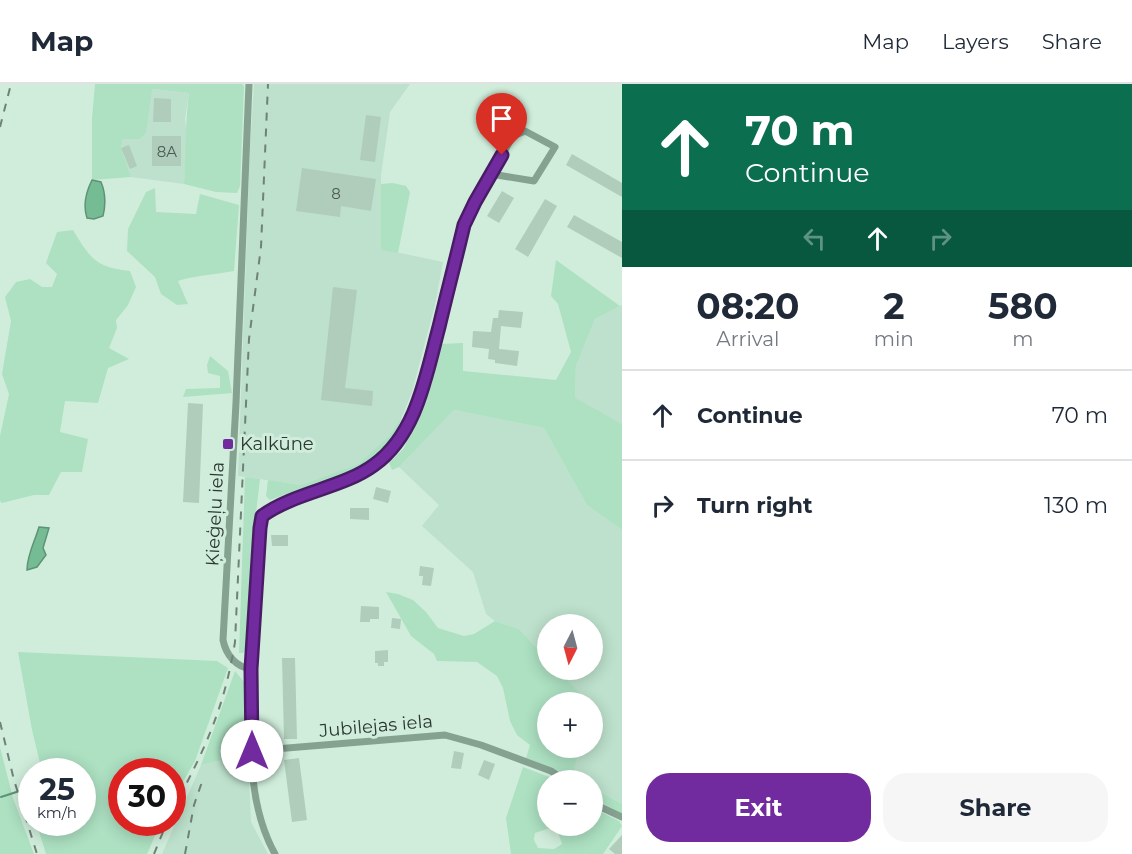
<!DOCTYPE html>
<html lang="en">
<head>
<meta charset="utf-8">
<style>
  body { margin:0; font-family:Montserrat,sans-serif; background:#f6f6f7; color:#1f2937; height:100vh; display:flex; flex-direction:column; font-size:22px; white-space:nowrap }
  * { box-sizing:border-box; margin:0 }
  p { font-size:20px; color:#747a83 }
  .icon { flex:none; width:33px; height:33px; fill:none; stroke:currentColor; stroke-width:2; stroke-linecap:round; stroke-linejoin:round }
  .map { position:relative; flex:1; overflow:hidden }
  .details { display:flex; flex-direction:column; background:#fff; width:510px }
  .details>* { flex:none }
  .guide { background:#0b6e4f; color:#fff; overflow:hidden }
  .needle { width:39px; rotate:186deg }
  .tools { position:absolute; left:537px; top:530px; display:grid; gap:12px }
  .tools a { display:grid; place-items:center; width:66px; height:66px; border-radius:50%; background:#fff; box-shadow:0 3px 15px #0003; font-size:30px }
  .speed { position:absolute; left:18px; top:674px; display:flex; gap:12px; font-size:30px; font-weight:700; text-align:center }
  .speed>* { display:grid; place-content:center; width:78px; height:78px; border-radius:50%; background:#fff; box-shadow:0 3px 15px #0003; line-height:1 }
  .speed small { font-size:15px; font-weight:400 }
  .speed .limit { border:9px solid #d22; background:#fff; color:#111 }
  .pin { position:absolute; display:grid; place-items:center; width:51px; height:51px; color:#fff; margin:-62px -26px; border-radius:50% 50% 50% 0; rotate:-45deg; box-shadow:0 0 6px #0007 }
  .pin .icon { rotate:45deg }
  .me { position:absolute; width:66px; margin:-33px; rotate:0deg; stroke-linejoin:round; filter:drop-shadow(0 0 4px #0008) }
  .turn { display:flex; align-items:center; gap:21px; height:126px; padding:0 24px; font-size:27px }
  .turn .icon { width:78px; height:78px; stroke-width:2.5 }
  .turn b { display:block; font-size:42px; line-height:51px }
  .lanes { display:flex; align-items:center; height:57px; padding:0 24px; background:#0003; justify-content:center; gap:30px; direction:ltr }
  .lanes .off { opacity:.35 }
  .eta { display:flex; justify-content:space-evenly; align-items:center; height:102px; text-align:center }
  .eta b { font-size:36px; font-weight:700; line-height:42px }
  .button { display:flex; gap:12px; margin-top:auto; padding:12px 24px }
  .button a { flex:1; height:69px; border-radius:24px; background:#722b9f; color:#fff; font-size:24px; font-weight:700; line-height:69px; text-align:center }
  .button a+a { background:#f6f6f7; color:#1f2937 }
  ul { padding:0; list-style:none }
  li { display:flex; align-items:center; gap:18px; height:90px; padding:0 24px; border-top:2px solid #e0e1e3 }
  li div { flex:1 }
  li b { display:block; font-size:22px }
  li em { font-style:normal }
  header { display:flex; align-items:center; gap:36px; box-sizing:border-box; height:84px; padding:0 30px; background:#fff; border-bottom:2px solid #e0e1e3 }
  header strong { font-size:28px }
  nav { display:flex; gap:33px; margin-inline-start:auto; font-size:21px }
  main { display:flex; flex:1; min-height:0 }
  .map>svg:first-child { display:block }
</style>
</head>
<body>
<header>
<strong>Map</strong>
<nav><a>Map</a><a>Layers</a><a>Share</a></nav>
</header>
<main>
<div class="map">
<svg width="622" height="770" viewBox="0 0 622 770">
  <rect width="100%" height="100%" fill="#d0eddb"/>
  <path fill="#bde1cc" d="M254,0H410L390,28L381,91V165L443,178L435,221L412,308L401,335L389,352L358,380L301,401L238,392L250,63Z
    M151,5L189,9L185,35L187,52L184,100L131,93L121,64L123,55H140L146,49Z
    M622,221V340L575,315L576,282L595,235Z
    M454,326L544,344L587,421L622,446V720L593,703L592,696H581L572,692L581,663H592V618H583L582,611L557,585H592V540H548L547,575L519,545L495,537L486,530L473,488L422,442L439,421L399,383Z
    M248,670L251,738L268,770H162L201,681Z"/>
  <path fill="#ade1c2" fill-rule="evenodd" d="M95,0H242L244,2L240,102L237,109L216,108L184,100C186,70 185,39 189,9L152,5L146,49L140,55H123L121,64L131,93L92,96V34Z
    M393,99L406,102L410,108L398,169L381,166V100Z
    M155,104L156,128L196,130L200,110L239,121L234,187C218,190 192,192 178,197L188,220L177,221L161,210L155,193L127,167L128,145L146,108Z
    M73,146C91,175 95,183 130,187L136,203L128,221L116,236L117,244L109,264L129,275L108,284L98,319L65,317L60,348L88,355L82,388H61L49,411H34L2,419L0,417V352L9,310L2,290L11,237L5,213L16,198L30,195L42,203H52L57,190L46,179L57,148Z
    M556,176L620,222L595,235L576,282L575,314L622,340V446L587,421L544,344L454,326L399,383L392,386L389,379L404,364L432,299L441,260L463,259V287L556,296L571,268L558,220L551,212Z
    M210,272L228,287L232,309L183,313L186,305L220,304V292L208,289L207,281Z
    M402,333C398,343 395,353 387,362C362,390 305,402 270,416L266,412L268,396L301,401L358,380L389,352Z
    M245,393L260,395L252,463L250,549L248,562L243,569H239Z
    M386,508L398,510L413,516L426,528L438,544L464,552L474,550L495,537L519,545L547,575L548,585H557L582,611L583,618H548V663H581L572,692L526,674L530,661L517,651L510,637L503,604L497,592L477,578L437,577L434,570L411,552Z
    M18,568L217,577L228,584L195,677L173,715L172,687H122V738H161L147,770H46L36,738H82V687H42L32,646Z
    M235,587L245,599L248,670L201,681Z
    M0,663L13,714L34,770H0Z
    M523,683L557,696H548V741H592L593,724L619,737L622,742L603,770H511L506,734ZM556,742L562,760L554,765L538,764L534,756L535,749Z
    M592,703L622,720V730L593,714Z"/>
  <path fill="#75bb94" stroke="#5f9376" stroke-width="1.5" d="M92,96L101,98C106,110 106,120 103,132L94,135L87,134C83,122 86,108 92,96Z
    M39,443L49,444L43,464L46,471L37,483L27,486C27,471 35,457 39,443Z"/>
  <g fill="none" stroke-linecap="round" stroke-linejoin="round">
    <path stroke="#5f9376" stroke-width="2" d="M1,713L32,703"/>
  </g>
  <path fill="#b0cdbb" d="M154,14L171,15V38H153Z
    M366,31L381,33L375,78L360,76Z
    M152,52H181V82H152Z
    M129,61L137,82L130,85L121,64Z
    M572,70L622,99V113L566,81Z
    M302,84L376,95L371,127L341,122L340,133L296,127Z
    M502,107L514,114L499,139L487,132Z
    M545,115L557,122L528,173L515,165Z
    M574,131L622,158V174L567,143Z
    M333,203L357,206L345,304L373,307L372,322L321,316Z
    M499,226L523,228L521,244L501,242L499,265L519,267L517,282L495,279V276L488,275L489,265L472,263L473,247L491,248L493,234H498Z
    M188,319L203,320L199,419L183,418Z
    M376,403L391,407L388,419L373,415Z
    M350,424H369V436L350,435Z
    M271,451H288V462H272Z
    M420,482L434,484L431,502L422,501L423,492H419Z
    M361,522L379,523V535H370V538H360Z
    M392,534L401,535L400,545L391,544Z
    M388,566V578H384V582H378V579H375V567Z
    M282,574H295L297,655H284Z
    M454,667L464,669L461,685L451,684Z
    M299,674L307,736L292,738L284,676Z
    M484,676L495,680L489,696L478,691Z
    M622,751V770H615L609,765Z"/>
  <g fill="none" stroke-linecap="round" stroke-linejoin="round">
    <path stroke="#85a291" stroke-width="7" d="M249,0L236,319L223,556C226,571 236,583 251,585C252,647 244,714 275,770
      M251,585L260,444L262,432L275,422L360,390L374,382L390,367L401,353L422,306L464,141L475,118L513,52L525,47L555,63L534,97L491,90
      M252,667L445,651L481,661L551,687L565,696
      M592,719L622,733"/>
    <path stroke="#6f8276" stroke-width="2" stroke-dasharray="8 8" stroke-linecap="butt" d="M0,43L11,0
      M0,638L14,696L37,770
      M172,727C204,667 224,626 235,558L249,255L261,163L268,0
      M154,770L167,738
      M185,770L194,721L203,695"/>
  </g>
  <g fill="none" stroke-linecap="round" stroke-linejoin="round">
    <defs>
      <path id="route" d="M252,667L251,585L260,444L262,432C295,408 343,404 374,381C417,350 426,291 439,243C447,209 456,175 464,141L475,118L502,71"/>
    </defs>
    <use href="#route" stroke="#4a1c67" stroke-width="15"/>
    <use href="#route" stroke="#722b9f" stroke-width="10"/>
  </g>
  <rect fill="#722b9f" stroke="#d0eddb" stroke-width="2" x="222" y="354" width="12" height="12" rx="3"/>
  <g text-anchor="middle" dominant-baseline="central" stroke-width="6" stroke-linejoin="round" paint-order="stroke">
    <g font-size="15" fill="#4c5c53">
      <text x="167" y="67">8A</text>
      <text x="336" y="109">8</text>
    </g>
    <g font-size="18" fill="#2b3730" stroke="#d0eddb" text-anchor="start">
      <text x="240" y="360">Kalkūne</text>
    </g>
    <g font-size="18" fill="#2b3730" stroke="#d0eddb">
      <text transform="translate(215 430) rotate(-87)">Ķieģeļu iela</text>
      <text transform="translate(376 642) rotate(-5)">Jubilejas iela</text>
    </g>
  </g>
</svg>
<div class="tools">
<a><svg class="needle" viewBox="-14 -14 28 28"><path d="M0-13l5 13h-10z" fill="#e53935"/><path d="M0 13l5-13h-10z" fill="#747a83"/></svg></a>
<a>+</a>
<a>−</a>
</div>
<div class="speed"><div>25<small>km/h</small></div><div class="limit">30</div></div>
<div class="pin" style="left:502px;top:71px;background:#d93025"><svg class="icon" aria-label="arrive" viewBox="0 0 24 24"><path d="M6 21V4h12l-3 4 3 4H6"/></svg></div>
<svg class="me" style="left:252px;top:667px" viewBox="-20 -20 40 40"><circle r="19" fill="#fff"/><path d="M0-13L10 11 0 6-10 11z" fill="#722b9f"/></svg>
</div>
<section class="details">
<div class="guide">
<div class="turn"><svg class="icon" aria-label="ahead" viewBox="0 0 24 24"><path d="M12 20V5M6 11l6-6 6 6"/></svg><div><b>70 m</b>Continue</div></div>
<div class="lanes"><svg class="icon off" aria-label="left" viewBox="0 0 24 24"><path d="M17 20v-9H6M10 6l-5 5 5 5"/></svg><svg class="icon" aria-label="ahead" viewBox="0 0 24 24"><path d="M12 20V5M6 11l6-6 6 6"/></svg><svg class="icon off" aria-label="right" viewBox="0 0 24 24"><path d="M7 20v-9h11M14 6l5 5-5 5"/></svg></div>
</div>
<div class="eta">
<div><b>08:20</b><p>Arrival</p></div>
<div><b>2</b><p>min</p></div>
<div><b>580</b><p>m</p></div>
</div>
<ul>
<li><svg class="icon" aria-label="ahead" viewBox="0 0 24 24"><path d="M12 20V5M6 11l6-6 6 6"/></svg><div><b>Continue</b></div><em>70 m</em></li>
<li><svg class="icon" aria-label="right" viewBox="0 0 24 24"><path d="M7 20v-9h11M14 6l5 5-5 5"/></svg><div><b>Turn right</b></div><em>130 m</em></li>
</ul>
<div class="button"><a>Exit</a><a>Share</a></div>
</section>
</main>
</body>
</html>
